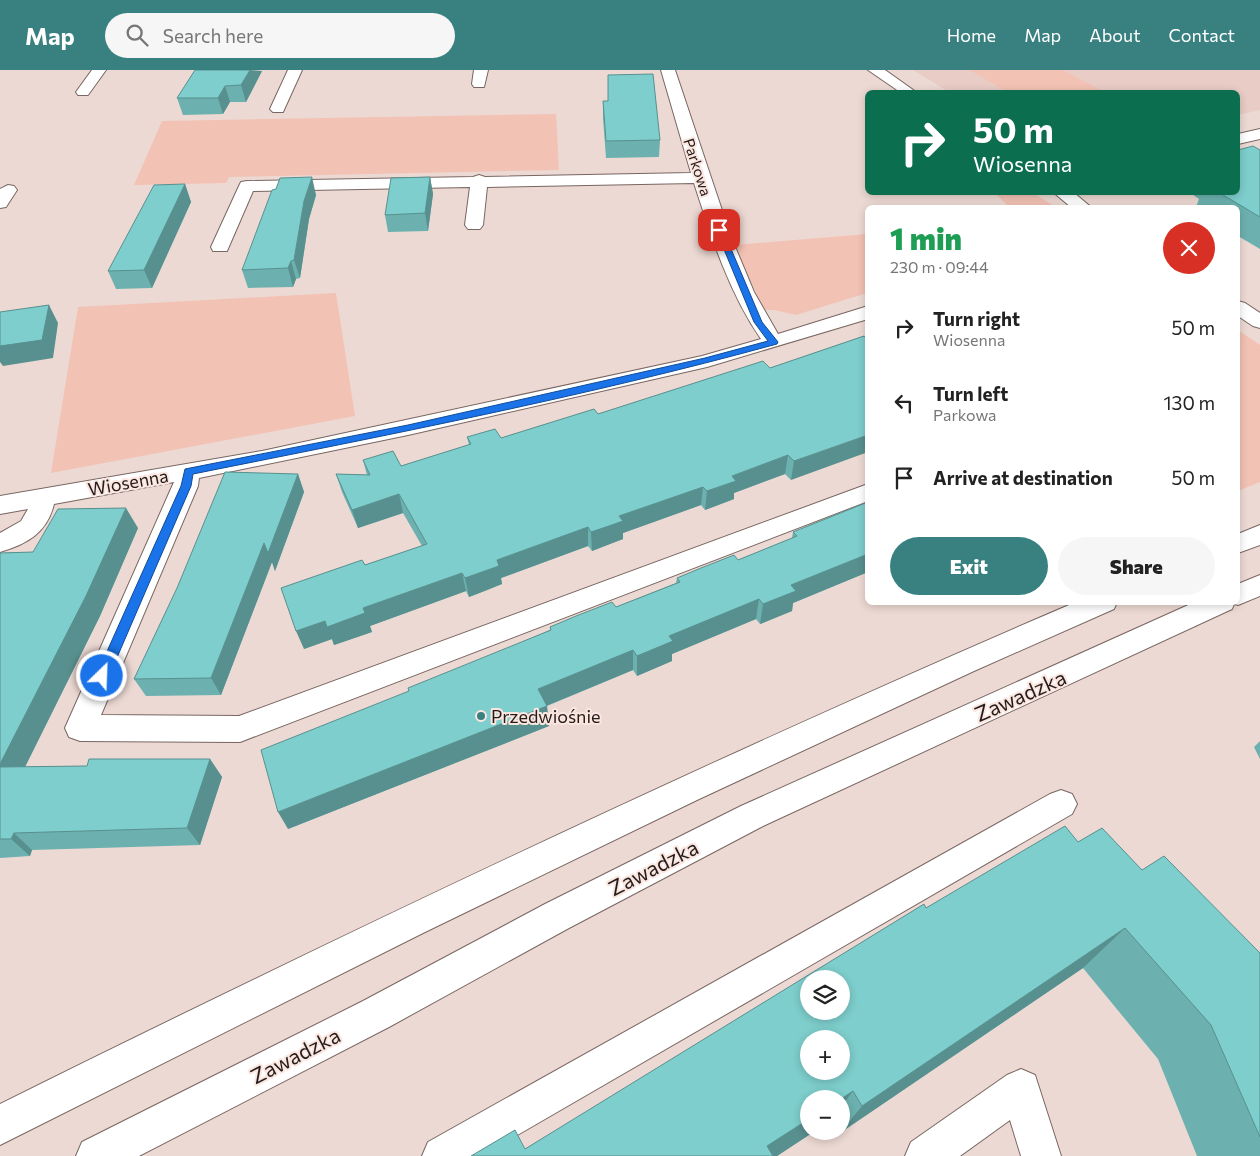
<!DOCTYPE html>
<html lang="en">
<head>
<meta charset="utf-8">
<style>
  body { margin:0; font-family:Commissioner,sans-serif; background:#f6f6f6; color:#222; height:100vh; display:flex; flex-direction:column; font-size:19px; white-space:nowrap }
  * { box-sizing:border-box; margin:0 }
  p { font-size:16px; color:#767676 }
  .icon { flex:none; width:28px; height:28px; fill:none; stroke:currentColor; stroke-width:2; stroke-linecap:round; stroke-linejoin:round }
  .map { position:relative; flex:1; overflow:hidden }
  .drawer { position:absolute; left:865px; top:135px; width:375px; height:400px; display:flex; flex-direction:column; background:#fff; border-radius:8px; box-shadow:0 2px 8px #0003 }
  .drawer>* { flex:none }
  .banner { position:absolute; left:865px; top:20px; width:375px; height:105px; border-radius:8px; box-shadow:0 2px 8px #0003; background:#0b6e4f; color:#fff; overflow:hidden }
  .fabs { position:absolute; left:800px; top:900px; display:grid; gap:10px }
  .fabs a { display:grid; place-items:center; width:50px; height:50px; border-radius:50%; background:#fff; box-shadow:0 2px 8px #0003; font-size:25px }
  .pin { position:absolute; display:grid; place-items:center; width:42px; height:42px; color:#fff; margin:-21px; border-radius:10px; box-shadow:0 2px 8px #0006 }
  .me { position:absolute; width:55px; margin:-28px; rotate:24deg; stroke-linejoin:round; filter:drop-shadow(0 0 4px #0008) }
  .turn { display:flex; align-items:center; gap:18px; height:105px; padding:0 25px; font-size:22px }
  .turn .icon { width:65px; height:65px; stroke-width:2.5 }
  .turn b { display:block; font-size:35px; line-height:42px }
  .round { display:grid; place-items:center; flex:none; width:52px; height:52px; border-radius:26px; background:#f6f6f6 }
  .overview { display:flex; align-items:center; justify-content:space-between; height:85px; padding:0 25px }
  h1 { font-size:30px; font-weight:800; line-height:38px; color:#1e9e55 }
  .action { display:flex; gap:10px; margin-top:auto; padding:10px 25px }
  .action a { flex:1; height:58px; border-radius:30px; background:#398180; color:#fff; font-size:20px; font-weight:800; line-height:58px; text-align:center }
  .action a+a { background:#f6f6f6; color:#222 }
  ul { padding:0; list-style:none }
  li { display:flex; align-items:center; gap:15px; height:75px; padding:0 25px }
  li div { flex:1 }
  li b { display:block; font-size:19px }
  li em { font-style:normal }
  header { display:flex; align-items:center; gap:30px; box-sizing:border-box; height:70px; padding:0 25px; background:#398180; color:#fff }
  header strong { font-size:24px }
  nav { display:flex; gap:28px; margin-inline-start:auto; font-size:18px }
  .search { width:350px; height:45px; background:#f6f6f6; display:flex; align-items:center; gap:12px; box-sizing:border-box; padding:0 18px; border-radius:28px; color:#767676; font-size:19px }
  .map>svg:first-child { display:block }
</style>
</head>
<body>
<header>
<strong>Map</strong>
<div class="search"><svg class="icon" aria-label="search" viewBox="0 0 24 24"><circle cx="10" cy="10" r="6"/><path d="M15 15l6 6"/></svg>Search here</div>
<nav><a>Home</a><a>Map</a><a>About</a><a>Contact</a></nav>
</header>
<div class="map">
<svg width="1260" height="1086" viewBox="0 0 1260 1086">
  <rect width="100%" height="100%" fill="#edd9d3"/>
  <path fill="#e8ccc5" d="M913,0H1260V40L1238,45V22H949Z"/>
  <path fill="#f2c2b4" d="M970,0H1063L1104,22H1007Z
    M556,44L559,100L229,107L226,113L134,115L162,51Z
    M995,123H1033L1056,137H1009Z
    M867,164V223L796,245L774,240H764L734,175Z
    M336,223L355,346L51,403L78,237Z
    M1238,260L1260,275V412L1238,421Z"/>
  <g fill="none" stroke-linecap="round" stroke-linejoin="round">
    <defs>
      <path id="minor" d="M92,0H106L88,25H78L76,22Z
        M288,0H302L283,42H273L270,39Z
        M474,0H488L484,17H474L472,14Z
        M661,0H675L731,167L754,222L778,264L868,236V249L707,297L408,365L199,408L198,416L101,645L239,646L868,414V431L240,672L80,671L69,667L65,658L174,412L54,434C47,463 27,474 0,482V463L21,451L28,439L0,444V426L262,381L702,286L761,269C729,223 711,166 694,113L487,117L483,155L480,159H468L465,155L470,117L253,121L227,181H213L211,177L239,116L241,112L247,111L473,107L479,105L485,107L691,103Z
        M868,0H885L916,22H900Z
        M1260,59V69L1238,74V64Z
        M8,115L14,116L17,120L6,137L0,138V119Z
        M1053,122H1073L1092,138H1072Z
        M1238,231L1245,233L1260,243V258L1253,256L1238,246Z
        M1260,455V475L1238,483V464Z
        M1260,505V526L1238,535L1234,534L1232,539L763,756L569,858L389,957L139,1086H76L82,1072L363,931L545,834L741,736L1195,532H1238V514Z
        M1076,532H1117L1114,539L974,601L697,730L423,863L0,1075V1034C355,858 712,688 1076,532Z
        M1061,720L1072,724L1077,734L1072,744L481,1086H422L428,1072L1050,724Z
        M1021,999L1035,1005L1061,1086H1021L1010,1050L960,1086H905L911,1072L1007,1005Z"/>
    </defs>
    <use href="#minor" stroke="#786661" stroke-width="2"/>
    <use href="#minor" fill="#fff" fill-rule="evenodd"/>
  </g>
  <path fill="#6cb1af" d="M262,1L246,32H230L223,44L183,45L177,28Z
    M603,31L660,70L659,87L606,88L603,48Z
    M1260,80V179L1238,166V138H1197L1196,137L1199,129L1189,122H1238Z
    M430,107L433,124L428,161L388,162L385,145Z
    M185,114L191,132L152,218L116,219L108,201Z
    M316,125L309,149L300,208L296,209L293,217L248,218L242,200Z
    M864,266L791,410L785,404L734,423V429L705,440L701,435L623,463V469L607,475L592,481L588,476L501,508L502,514L485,521L469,527L466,521L370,556L372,562L334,575L332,569L304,579L365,495L422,476L403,443L358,458L342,422L336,404L367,405L363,390L401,396L469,375L467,367L501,368L598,344L770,298Z
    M298,404L304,422L275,501L272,492L221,625L146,626L134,609Z
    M868,432V502L793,533L792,541L760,554L756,549L672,584V591L637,606L633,600L547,636L549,656L288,759L409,621L550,560V557L616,537L676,513L677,508L738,490L792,468L793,462Z
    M138,458L100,546L25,697L87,696L210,689L222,707L200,775L32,780L30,786L0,788V483L33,482Z
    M1260,671V689L1254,677Z
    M1078,772L1142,800L1260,883V1086H1197L1158,989L1083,898L840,1063L839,1061H841V1029L809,1061H815L777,1086L525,1079L926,838Z"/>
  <path fill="#58908f" d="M250,0L262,1L246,32L241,15Z
    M225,16L230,32L223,44L218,28Z
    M312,107L316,125L309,149L300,208L294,190L304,131Z
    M430,107L433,124L428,161L425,143Z
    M185,114L191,132L152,218L144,200Z
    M291,191L296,209L293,217L288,198Z
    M49,235L58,253L53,288L3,296L0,292V276Z
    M868,365V382L791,410L794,391Z
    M788,385L785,404L734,423V429L705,440L707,421L732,406Z
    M298,404L304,422L275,501L272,492L221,625L211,608L264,473Z
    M703,417L701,435L623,463V469L592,481L591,462L619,446Z
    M399,424L403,443L358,458L352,440Z
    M126,438L138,458L100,546L16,715L0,699V694Z
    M588,457V476L501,508L502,514L469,527L465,508L497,490Z
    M868,484V502L793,533L792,541L760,554L763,534L791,515Z
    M462,503L466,521L370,556L372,562L334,575L332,569L304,579L296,561Z
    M759,529L756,549L672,584V591L637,606V586L669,566Z
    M633,580V600L541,638L538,619Z
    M547,636L549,656L288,759L278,742Z
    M210,689L222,707L200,775L187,758Z
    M14,763L32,780L30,786L11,769Z
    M1125,858L1083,898L840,1063L862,1036Z
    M853,1021L841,1037V1029Z
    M809,1049V1061H815L777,1086H762L767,1076Z"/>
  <path fill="#7dcecc" stroke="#58908f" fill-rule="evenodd" d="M195,0H250L241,15L225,16L218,28H177Z
    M653,4L660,70L606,71L603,31H608V5Z
    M1253,76L1260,80V147L1218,122H1238V80Z
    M312,107L304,131L294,190L291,191L288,198L242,200L272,120L276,119L280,108Z
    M430,107L425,143L385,145L391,108Z
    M185,114L144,200L108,201L154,115Z
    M49,235L42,270L0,276V242Z
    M864,266L868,269V365L794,391L788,385L732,406L736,411L707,421L703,417L619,446L623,451L606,457L591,462L588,457L497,490L499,496L465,508L462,503L363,538L365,543L327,557L325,551L296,561L281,518L362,490L365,495L427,474L399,424L352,440L336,404L370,405L363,390L393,381L401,396L471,374L467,367L495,359L501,368L594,339L598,344L763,291L770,298Z
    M225,402L298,404L268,483L264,473L211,608L134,609L177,518Z
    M868,432V484L791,515L796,521L763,534L759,529L669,566L673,571L637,586L633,580L538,619L547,636L278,742L261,680L409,621L408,618L551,560L550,557L576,546L612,532L616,537L680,512L677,508L701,498L734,485L738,490L797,466L793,462Z
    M126,438L86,526L0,694V483L33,482L58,439Z
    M89,689H210L187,758L14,763L11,769H0V697L87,696Z
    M1065,756L1078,772L1102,758L1142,800L1164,786L1260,883V1067L1211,955L1125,858L862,1036L853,1021L841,1029H809V1049L767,1076L773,1086H471L515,1060L525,1079L924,834L926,838ZM809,909H841V941H809ZM809,969H841V1001H809Z"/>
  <path fill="#1a73e8" stroke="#114b97" d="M719,158L723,160L762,252L778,272L777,274C584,327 388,365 193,404L191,416L109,606L102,611L98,610L96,606L181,416L185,399L408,355L705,288L768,271L754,252L716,160Z"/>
  <circle fill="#398180" stroke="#fbe6e0" stroke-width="2" cx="481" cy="646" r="5"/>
  <g text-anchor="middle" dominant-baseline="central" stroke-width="4" stroke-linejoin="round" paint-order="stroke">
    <g font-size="15" fill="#231c1a" stroke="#fbe6e0">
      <text transform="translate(698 97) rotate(72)">Parkowa</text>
    </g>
    <g font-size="18" fill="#231c1a" stroke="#fbe6e0">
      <text transform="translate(128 412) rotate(-10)">Wiosenna</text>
    </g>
    <g font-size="18" fill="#231c1a" stroke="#fbe6e0" text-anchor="start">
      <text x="491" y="646">Przedwiośnie</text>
    </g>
    <g font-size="21" fill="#231c1a" stroke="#fbe6e0">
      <text transform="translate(1020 625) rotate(-24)">Zawadzka</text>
      <text transform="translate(653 797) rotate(-27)">Zawadzka</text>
      <text transform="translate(295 985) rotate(-27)">Zawadzka</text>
    </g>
  </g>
</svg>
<div class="fabs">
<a><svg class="icon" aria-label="layers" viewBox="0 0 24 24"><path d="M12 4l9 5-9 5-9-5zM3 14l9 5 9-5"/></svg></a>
<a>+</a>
<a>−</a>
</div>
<div class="pin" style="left:719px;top:160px;background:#d93025"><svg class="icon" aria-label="arrive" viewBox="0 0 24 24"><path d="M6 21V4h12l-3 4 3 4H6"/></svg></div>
<svg class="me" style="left:102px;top:606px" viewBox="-20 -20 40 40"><circle r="17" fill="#1a73e8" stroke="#fff" stroke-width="3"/><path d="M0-11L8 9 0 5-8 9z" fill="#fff"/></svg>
<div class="banner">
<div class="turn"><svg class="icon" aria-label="right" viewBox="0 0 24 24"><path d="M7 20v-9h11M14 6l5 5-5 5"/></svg><div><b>50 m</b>Wiosenna</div></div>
</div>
<section class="drawer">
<div class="overview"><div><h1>1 min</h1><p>230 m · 09:44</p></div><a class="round" style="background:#d93025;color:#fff"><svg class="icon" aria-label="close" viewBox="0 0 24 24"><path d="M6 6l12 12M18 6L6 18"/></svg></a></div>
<ul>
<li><svg class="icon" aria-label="right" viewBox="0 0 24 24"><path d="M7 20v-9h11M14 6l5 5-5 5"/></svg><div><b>Turn right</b><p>Wiosenna</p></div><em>50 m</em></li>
<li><svg class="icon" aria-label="left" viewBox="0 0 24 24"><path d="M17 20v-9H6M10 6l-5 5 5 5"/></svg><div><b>Turn left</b><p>Parkowa</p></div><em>130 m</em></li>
<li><svg class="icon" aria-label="arrive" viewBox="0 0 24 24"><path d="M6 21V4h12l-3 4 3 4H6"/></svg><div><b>Arrive at destination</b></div><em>50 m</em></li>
</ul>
<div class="action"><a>Exit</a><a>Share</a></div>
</section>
</div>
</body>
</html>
